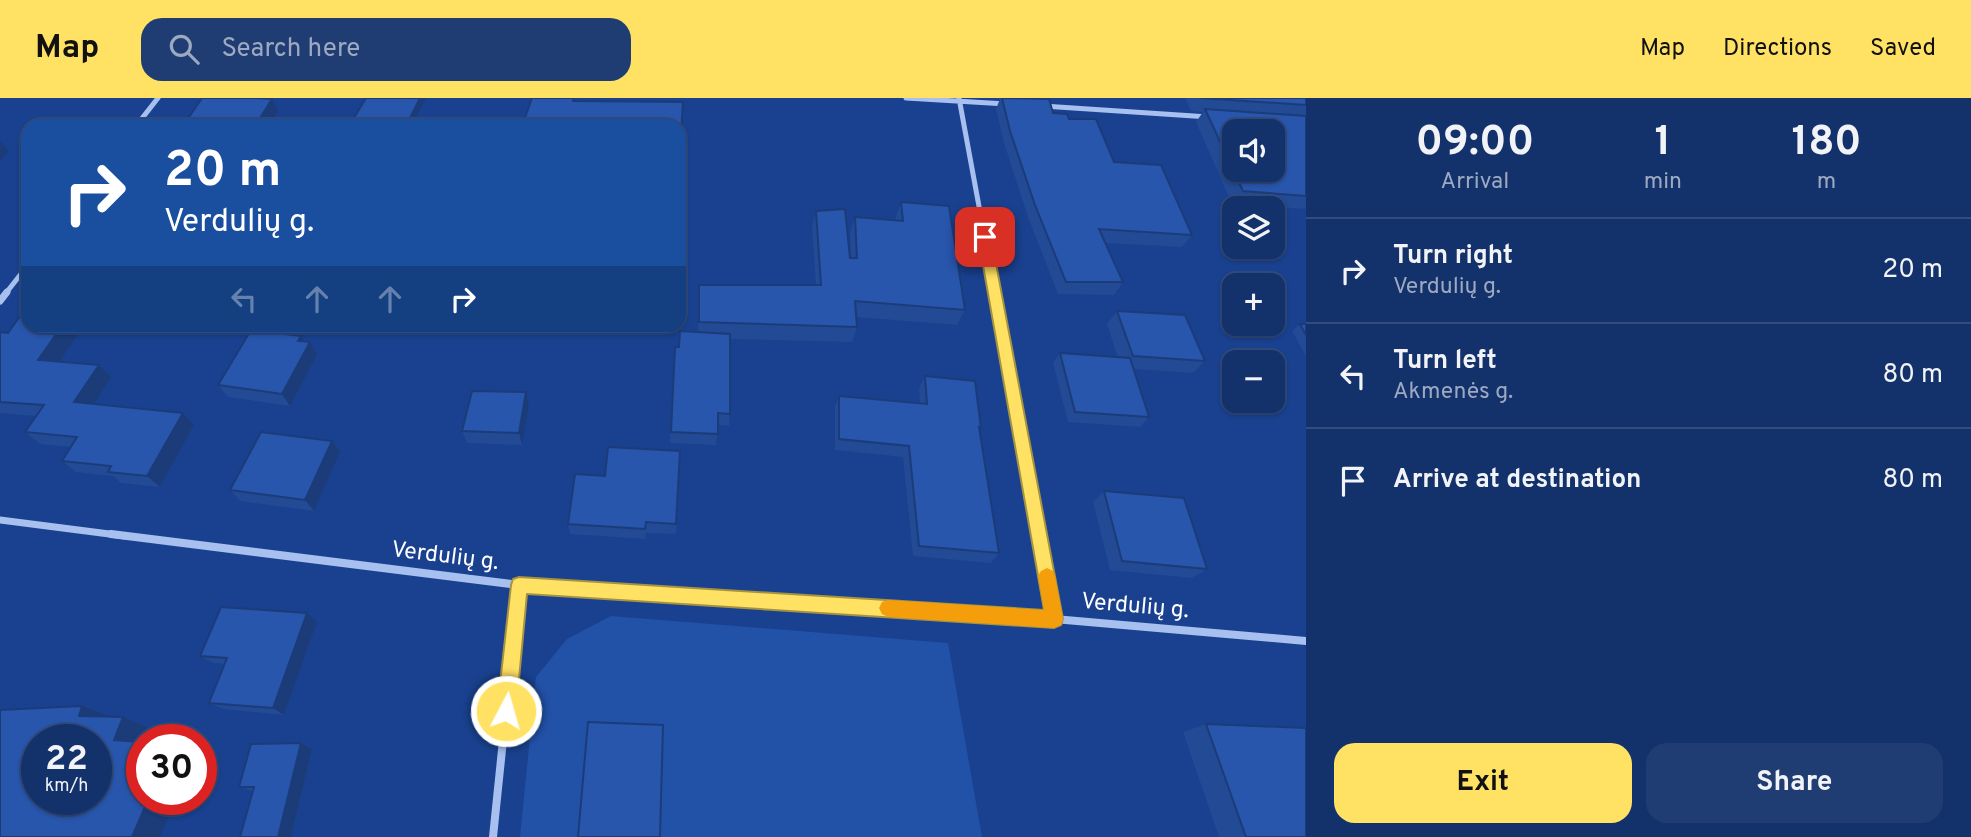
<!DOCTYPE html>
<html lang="en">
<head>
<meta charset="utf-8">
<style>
  body { margin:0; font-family:Overpass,sans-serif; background:#203d73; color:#f1f3f6; height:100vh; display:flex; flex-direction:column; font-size:26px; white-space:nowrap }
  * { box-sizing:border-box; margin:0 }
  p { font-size:23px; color:#9da9c1 }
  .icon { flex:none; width:38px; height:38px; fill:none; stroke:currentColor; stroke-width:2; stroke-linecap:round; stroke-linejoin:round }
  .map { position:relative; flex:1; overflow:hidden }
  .details { display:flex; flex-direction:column; background:#13316b; width:665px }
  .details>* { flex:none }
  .banner { position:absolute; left:21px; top:21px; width:665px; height:214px; border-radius:21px; box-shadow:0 2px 5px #0004,0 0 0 2px #324c7e; background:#1a4fa0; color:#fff; overflow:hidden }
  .controls { position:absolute; left:1222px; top:21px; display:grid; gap:14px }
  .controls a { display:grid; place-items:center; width:63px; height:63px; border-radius:14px; background:#13316b; box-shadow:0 2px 5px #0004,0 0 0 2px #324c7e; font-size:35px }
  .speed { position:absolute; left:21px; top:626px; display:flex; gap:14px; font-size:35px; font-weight:700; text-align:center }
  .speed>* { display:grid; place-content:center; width:91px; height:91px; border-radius:50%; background:#13316b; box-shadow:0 2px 5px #0004,0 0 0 2px #324c7e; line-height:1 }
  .speed small { font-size:18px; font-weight:400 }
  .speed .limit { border:10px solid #d22; background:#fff; color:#111 }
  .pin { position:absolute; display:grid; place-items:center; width:60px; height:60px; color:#fff; margin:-30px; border-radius:14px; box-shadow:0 4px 10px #0006 }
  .me { position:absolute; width:77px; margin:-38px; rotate:6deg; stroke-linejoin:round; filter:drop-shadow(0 0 5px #0008) }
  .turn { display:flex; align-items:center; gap:24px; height:147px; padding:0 28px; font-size:32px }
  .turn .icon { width:91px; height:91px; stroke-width:2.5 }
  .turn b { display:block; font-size:49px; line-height:60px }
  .lanes { display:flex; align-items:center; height:66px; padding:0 28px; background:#0003; justify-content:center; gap:35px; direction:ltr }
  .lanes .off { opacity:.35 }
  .eta { display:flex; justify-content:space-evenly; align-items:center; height:119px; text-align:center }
  .eta b { font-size:42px; font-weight:700; line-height:49px }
  .action { display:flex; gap:14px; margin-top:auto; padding:14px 28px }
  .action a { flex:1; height:80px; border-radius:21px; background:#ffe264; color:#111; font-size:28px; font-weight:700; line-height:80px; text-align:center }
  .action a+a { background:#203d73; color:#f1f3f6 }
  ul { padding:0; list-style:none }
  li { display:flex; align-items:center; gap:21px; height:105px; padding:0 28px; border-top:2px solid #324c7e }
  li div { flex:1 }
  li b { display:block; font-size:26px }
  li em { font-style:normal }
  header { display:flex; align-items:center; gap:42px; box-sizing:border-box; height:98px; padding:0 35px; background:#ffe264; color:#111 }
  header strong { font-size:33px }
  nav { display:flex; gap:38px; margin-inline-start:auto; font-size:24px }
  .search { width:490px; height:63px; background:#203d73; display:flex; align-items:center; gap:18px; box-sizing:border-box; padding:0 24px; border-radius:21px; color:#9da9c1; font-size:26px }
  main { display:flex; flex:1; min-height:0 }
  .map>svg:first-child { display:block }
</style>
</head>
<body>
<header>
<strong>Map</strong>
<div class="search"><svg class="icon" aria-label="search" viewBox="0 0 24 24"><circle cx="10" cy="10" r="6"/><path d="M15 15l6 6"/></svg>Search here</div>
<nav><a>Map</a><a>Directions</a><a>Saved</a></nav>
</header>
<main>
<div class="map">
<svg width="1306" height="739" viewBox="0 0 1306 739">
  <rect width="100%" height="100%" fill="#19418f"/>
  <path fill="#2251a8" d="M611,518L948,545L982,739H520L536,579L567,541Z"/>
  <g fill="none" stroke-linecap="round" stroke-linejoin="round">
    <path stroke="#a7c0ef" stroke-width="5" d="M906,0L1006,6
      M959,0L995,195
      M1043,8L1209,19
      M136,28L158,0
      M6,195L28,167"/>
    <path stroke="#a7c0ef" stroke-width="7" d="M994,194L1039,438
      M0,203L7,194
      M0,422L125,438"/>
    <path stroke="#a7c0ef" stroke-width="8" d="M111,436L519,487L1054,521L1306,543
      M1038,436L1054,521
      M493,739L519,487"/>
  </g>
  <path fill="#224a95" d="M994,0H1041L1053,15L1069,21L1114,64L1192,137L1182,149L1105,145L1123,184L1114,197L1058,196L1028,119L1004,45L996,11L1000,1Z
    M1185,0H1306V111L1232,106L1196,24L1203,14L1191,13Z
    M901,104L965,212L957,227L856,219L857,229L852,244L730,241V316L729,328L718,327L716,347L670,345L675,249H679L698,234L699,187H816L812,129L816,113L851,160L850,135L855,119L895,122Z
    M1117,213L1205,263L1193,275L1134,271L1149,319L1140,329L1068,324L1053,265L1060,255L1118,260L1107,226Z
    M1300,226H1306V258L1292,233Z
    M28,228H84L59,263L111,279L94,306L183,315L194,327L160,389L121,385L113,378L76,374L62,363L71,349L40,346L25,334L36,318L0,315V234L8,235Z
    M304,243L317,257L290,308L228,299L218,287Z
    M925,278L981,330L979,332L999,455L991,465L913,458L903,359L835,352V309L839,298L920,305L919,290Z
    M526,294L529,307L522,347L467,345L462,333Z
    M680,353L676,436L646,435L645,441L570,436L568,426L605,378Z
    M340,354L314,413L240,403L230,392Z
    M1104,393L1207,471L1192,480L1110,472L1093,404Z
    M317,524L284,617L223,611L209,605L225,566L213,565L200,558Z
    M1206,626L1306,739H1219L1183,634Z
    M301,645L312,651L291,739H240L252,693L239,689Z"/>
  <path fill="#1c3c79" d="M420,0H426L412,28H406Z
    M272,1L278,13L269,28H255Z
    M0,43L9,53L0,63Z
    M62,228H84L52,274L38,262Z
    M301,238L307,249L310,244L317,257L290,308L282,296L298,243Z
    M99,267L111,279L88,316L74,304Z
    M526,294L529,307L522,347L519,335Z
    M183,315L194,327L160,389L147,378Z
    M332,343L340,354L314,413L305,402Z
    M307,515L317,524L284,617L273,610Z
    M82,608L108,618L105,627L79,618Z
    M123,619L147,629L139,650L114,642Z
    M301,645L312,651L291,739H278Z
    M148,702H175L160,739H132Z"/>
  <path fill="#2856ad" stroke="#1c3c79" stroke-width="2" fill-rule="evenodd" d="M202,0H256L272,1L255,28H183Z
    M366,0H420L406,28H349Z
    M532,0H574L573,3L683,4L679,66V28H522Z
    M1002,0L1049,1L1053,15L1067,16L1069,21H1096L1114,64L1161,67L1192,137L1099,131L1123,184H1066L1035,107L1010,33Z
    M1200,0H1306V7Z
    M1205,11L1306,18V98L1243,93ZM1234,33H1272V72H1234Z
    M901,104L949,108L965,212L855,203L857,229L699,224V187H821L816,113L845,111L850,160H857L855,119L903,123Z
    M28,207V228H62L38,262L99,267L74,304L183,315L147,378L108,374L111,368L62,363L77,339L25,334L44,307L0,304V234L8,235Z
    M1117,213L1185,217L1205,263L1133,258Z
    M1300,226H1306V237Z
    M251,232L301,238L298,243L310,244L282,296L218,287Z
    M680,233L730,236V316L718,315V336L671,334L675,249H679Z
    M1060,255L1130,260L1149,319L1075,314Z
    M925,278L975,283L981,330L979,329L999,455L919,448L909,348L839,341V298L927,306Z
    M472,293L526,294L519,335L462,333Z
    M261,334L332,343L305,402L230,392Z
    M608,349L680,353L676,426L646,424L645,431L568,426L575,376L605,378Z
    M1104,393L1184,400L1207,471L1122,463Z
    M221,509L307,515L273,610L209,605L227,560L200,558Z
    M82,608L79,618L123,619L114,642L142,644V702H148L132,739H0V612ZM37,642H96V702H37Z
    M588,624L663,627L660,739H578Z
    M1206,626L1306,630V739H1246Z
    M301,645L278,739H240L254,689H239L251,646Z"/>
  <path fill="#ffe264" stroke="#a69341" stroke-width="2" d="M985,135L991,139L1063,521L1061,527L1054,530L527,496L516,613L513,620L506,623L499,620L497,613L511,487L513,481L519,479L1044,512L978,139Z"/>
  <path fill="#f59e0b" d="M1047,470L1053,473L1055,478L1063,521L1061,527L1054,530L888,519L882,516L879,510L882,504L888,502L1044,512L1038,478L1041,473Z"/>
  <g text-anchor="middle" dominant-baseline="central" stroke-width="7" stroke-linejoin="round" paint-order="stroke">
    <g font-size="23" fill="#fff" stroke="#19418f">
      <text transform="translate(445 459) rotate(7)">Verdulių g.</text>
      <text transform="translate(1135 509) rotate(5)">Verdulių g.</text>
    </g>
  </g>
</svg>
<div class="controls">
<a><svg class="icon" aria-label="sound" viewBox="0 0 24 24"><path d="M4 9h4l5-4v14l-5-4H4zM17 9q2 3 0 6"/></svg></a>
<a><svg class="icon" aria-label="layers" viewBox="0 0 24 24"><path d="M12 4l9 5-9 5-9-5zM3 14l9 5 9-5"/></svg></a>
<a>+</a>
<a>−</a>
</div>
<div class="speed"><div>22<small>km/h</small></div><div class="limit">30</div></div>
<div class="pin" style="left:985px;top:139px;background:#d93025"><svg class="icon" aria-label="arrive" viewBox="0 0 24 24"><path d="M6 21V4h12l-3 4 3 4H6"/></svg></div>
<svg class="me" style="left:506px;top:613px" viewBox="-20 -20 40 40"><circle r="17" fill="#ffe264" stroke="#fff" stroke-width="3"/><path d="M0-11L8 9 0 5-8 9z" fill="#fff"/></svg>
<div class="banner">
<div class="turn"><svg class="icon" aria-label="right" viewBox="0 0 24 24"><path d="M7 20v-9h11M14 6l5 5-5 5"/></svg><div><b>20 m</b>Verdulių g.</div></div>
<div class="lanes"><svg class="icon off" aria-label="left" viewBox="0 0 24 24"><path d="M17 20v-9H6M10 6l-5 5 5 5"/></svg><svg class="icon off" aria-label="ahead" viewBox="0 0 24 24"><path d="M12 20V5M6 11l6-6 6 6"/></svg><svg class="icon off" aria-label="ahead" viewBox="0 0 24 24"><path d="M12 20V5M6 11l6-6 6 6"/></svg><svg class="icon" aria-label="right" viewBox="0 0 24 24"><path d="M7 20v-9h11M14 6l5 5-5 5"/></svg></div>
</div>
</div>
<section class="details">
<div class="eta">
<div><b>09:00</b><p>Arrival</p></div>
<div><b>1</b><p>min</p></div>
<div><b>180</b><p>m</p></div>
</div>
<ul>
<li><svg class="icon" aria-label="right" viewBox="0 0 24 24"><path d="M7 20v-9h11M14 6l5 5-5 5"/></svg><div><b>Turn right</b><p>Verdulių g.</p></div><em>20 m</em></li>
<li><svg class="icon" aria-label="left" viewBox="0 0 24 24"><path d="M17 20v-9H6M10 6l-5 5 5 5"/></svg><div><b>Turn left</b><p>Akmenės g.</p></div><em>80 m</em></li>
<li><svg class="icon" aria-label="arrive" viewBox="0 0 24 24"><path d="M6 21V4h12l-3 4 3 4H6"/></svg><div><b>Arrive at destination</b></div><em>80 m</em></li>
</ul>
<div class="action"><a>Exit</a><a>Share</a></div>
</section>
</main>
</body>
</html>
